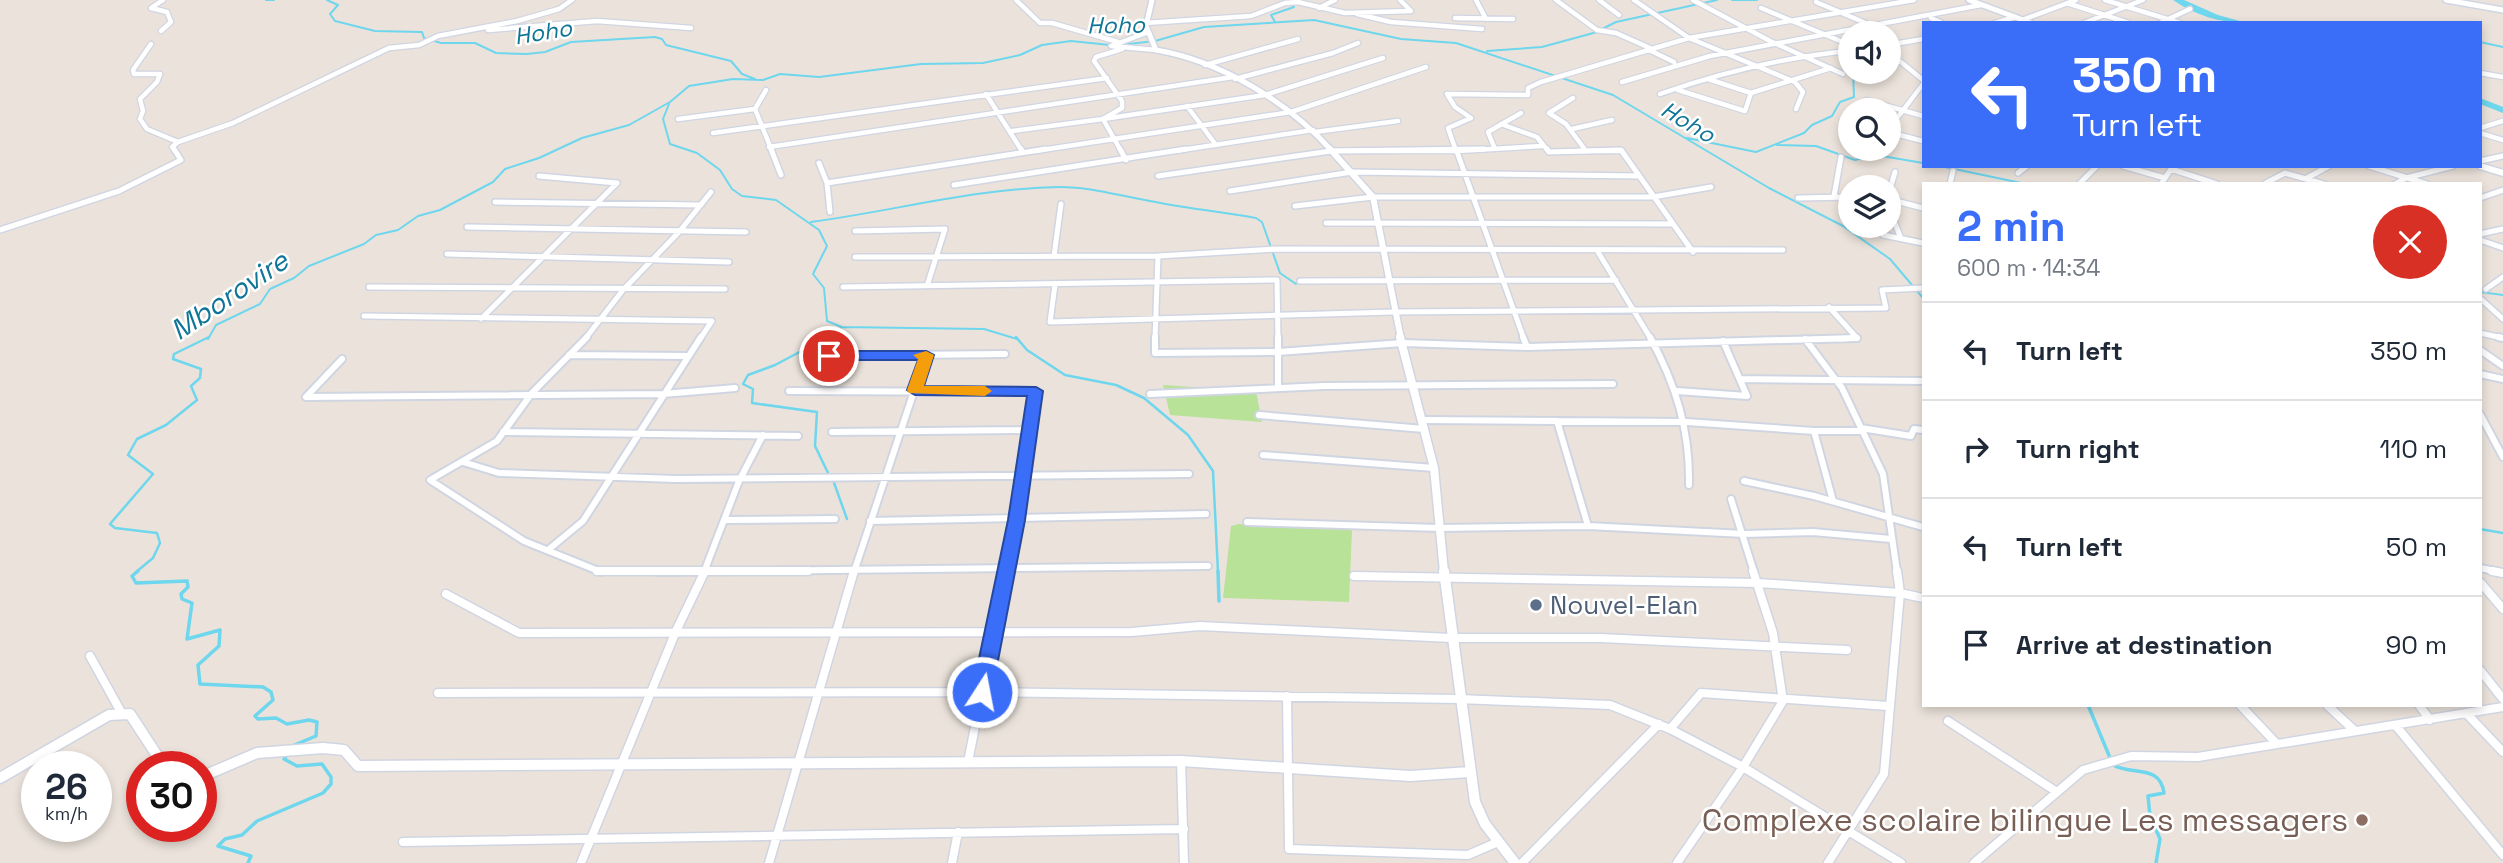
<!DOCTYPE html>
<html lang="en">
<head>
<meta charset="utf-8">
<style>
  body { margin:0; font-family:"Space Grotesk",sans-serif; background:#f2f2f3; color:#1f2937; height:100vh; display:flex; flex-direction:column; font-size:26px; white-space:nowrap }
  * { box-sizing:border-box; margin:0 }
  p { font-size:23px; color:#747a83 }
  .icon { flex:none; width:38px; height:38px; fill:none; stroke:currentColor; stroke-width:2; stroke-linecap:round; stroke-linejoin:round }
  .map { position:relative; flex:1; overflow:hidden }
  .side { position:absolute; left:1922px; top:182px; width:560px; height:525px; display:flex; flex-direction:column; background:#fff; border-radius:0px; box-shadow:0 4px 10px #0003 }
  .side>* { flex:none }
  .guide { position:absolute; left:1922px; top:21px; width:560px; height:147px; border-radius:0px; box-shadow:0 4px 10px #0003; background:#3b6ef8; color:#fff; overflow:hidden }
  .buttons { position:absolute; left:1838px; top:21px; display:grid; gap:14px }
  .buttons a { display:grid; place-items:center; width:63px; height:63px; border-radius:50%; background:#fff; box-shadow:0 4px 10px #0003; font-size:35px }
  .speed { position:absolute; left:21px; top:751px; display:flex; gap:14px; font-size:35px; font-weight:700; text-align:center }
  .speed>* { display:grid; place-content:center; width:91px; height:91px; border-radius:50%; background:#fff; box-shadow:0 4px 10px #0003; line-height:1 }
  .speed small { font-size:18px; font-weight:400 }
  .speed .limit { border:10px solid #d22; background:#fff; color:#111 }
  .pin { position:absolute; display:grid; place-items:center; width:60px; height:60px; color:#fff; margin:-30px; border:4px solid #fff; border-radius:50%; box-shadow:0 2px 7px #0007 }
  .me { position:absolute; width:77px; margin:-38px; rotate:11deg; stroke-linejoin:round; filter:drop-shadow(0 0 5px #0008) }
  .turn { display:flex; align-items:center; gap:24px; height:147px; padding:0 35px; font-size:32px }
  .turn .icon { width:91px; height:91px; stroke-width:2.5 }
  .turn b { display:block; font-size:49px; line-height:60px }
  .round { display:grid; place-items:center; flex:none; width:74px; height:74px; border-radius:37px; background:#f2f2f3 }
  .summary { display:flex; align-items:center; justify-content:space-between; height:119px; padding:0 35px }
  h1 { font-size:42px; font-weight:700; line-height:52px; color:#3b6ef8 }
  ul { padding:0; list-style:none }
  li { display:flex; align-items:center; gap:21px; height:98px; padding:0 35px; border-top:2px solid #e0e1e3 }
  li div { flex:1 }
  li b { display:block; font-size:26px }
  li em { font-style:normal }
  .map>svg:first-child { display:block }
</style>
</head>
<body>
<div class="map">
<svg width="2503" height="863" viewBox="0 0 2503 863">
  <rect width="100%" height="100%" fill="#ebe3db"/>
  <path fill="#b7e297" d="M1163,385L1256,391L1262,422L1170,415Z
    M1239,524L1352,530L1349,602L1223,598L1231,526Z"/>
  <g fill="none" stroke-linecap="round" stroke-linejoin="round">
    <path stroke="#6ed6ed" stroke-width="2" d="M266,0H274
      M327,0L338,5L330,14L335,21L375,31L422,32L424,38L441,43H475L496,53L527,54L545,52L571,42L655,37L662,39L666,45L731,61L742,74L755,79
      M1732,0H1757
      M1275,22L1271,15L1294,7L1289,0
      M2272,23H2287
      M1602,29L1616,22L1717,0
      M2480,42L2503,47
      M1120,45L1155,41L1204,27L1314,20L1401,39L1456,43L1613,95L1769,188L1843,226L1890,259L1923,298
      M1487,51L1542,47L1597,32
      M669,104L663,119L670,144L697,153L720,170L732,189L742,196L776,200L819,230L827,246L813,274L824,288L827,321L842,327L984,329L1017,339
      M1687,138L1756,152L1804,133L1812,125L1832,116L1840,102L1854,97L1853,72
      M1777,145L1816,146L1855,160L1876,155L1923,163
      M1940,166L2026,184
      M811,222C894,211 976,188 1060,187C1092,187 1120,196 1150,201C1185,208 1221,212 1256,218L1262,222L1280,273L1296,284
      M2480,292L2503,295
      M208,339L216,325L260,304L270,289L294,278L309,266L364,244L376,235L398,230L418,216L440,210L493,182L505,169L539,158L582,138L629,125L670,102L689,86L733,79L763,80L780,74L819,77L921,64L983,63L1020,55L1042,45L1071,41L1110,45
      M826,339L842,327"/>
    <path stroke="#6ed6ed" stroke-width="2.5" d="M828,337L775,365L748,375L743,384L753,389L752,403L817,412L815,446L829,475
      M1016,337L1027,350L1065,375L1116,385L1144,398L1188,435L1213,471L1218,572
      M833,480L847,519
      M2480,529L2503,533
      M136,572L153,558L160,543L157,533L115,528L110,524L153,474L128,455L137,439L166,425L197,400L191,386L200,378L201,369L173,359L174,354L209,337"/>
    <path stroke="#6ed6ed" stroke-width="3.5" d="M138,571L132,576L136,583L187,581L188,587L181,594L182,599L192,603L187,639L220,630L219,646L198,665L200,684L263,687L271,692L273,700L255,716L258,719L276,718L287,724L309,720L317,722L316,736L292,746
      M1218,571L1219,601
      M2088,705L2113,765C2133,776 2160,764 2164,793L2148,796L2150,816L2160,839L2156,863
      M248,863L251,856L218,846L225,839L242,835L257,821L323,793L331,784V777L322,764L297,766L284,759L287,755"/>
    <path fill="#6ed6ed" fill-rule="evenodd" d="M2173,0H2184L2218,15L2247,23C2221,23 2194,15 2173,0Z
      M2480,98L2503,107V113L2480,104Z"/>
    <defs>
      <path id="minor-far3" d="M1016,0L1040,23H1052L1118,42
        M1476,0L1486,19
        M1556,0L1597,30L1616,33L1650,48
        M1599,0L1619,15
        M1634,0L1689,38L1795,82L1803,92L1796,109
        M1693,0L1770,41L1843,74
        M2105,0L2180,23
        M1816,2L1875,27
        M2067,3L2129,23
        M1319,8L1335,0
        M1761,8L1850,45
        M1357,14L1391,22L1482,29
        M1455,18L1513,19
        M1931,18L1942,23
        M2022,20L2076,0
        M1145,23L1251,16L1285,3L1298,2L1345,13L1411,11L1400,0
        M1995,23L2015,17
        M2084,23L2143,0
        M2160,23L2190,9
        M488,30L597,21L691,28
        M161,31L171,22L167,12L151,8L163,0
        M1146,33L1111,46L1156,50
        M151,44L133,70L134,74H160L157,82L140,99L143,111L140,119L147,129L178,142
        M1888,45L1923,39
        M1647,49L1674,62
        M1888,58L1901,62L1923,80
        M1205,65L1298,39
        M2480,73L2503,77
        M1235,79L1333,53L1358,43
        M1708,79L1751,93
        M1622,82L1710,56L1981,5
        M766,90L755,109L772,151
        M1678,90L1745,111L1751,93L1831,68
        M986,94L1022,151
        M1447,94L1528,95V88L1541,82L1689,38L1914,0
        M1447,94L1455,107L1471,118L1448,128L1456,151
        M1660,94C1723,72 1784,57 1850,51
        M1866,100L1923,116
        M1187,106L1216,145
        M1549,113L1566,124L1586,151
        M1549,113L1573,98
        M678,119L755,109
        M1501,124L1537,137L1548,151
        M2480,128L2503,121
        M1572,129L1612,120
        M1888,130L1923,84
        M1012,131L1103,119L1122,108V101L1094,61L1096,57L1122,49
        M1315,132L1398,121
        M1888,132L1923,141
        M713,133L1107,78
        M2480,133L2503,140
        M769,147L1233,77
        M1495,149L1488,132L1521,113
        M175,151L172,147L178,142L233,123L389,48L419,45L438,36L517,21L559,9L572,0
        M1035,151L1291,112L1426,67
        M1121,151L1103,119L1265,95L1383,58
        M1175,151L1313,130
        M1330,151H1457L1542,146
        M1578,151H1622"/>
      <path id="minor-far2" d="M771,149L781,175
        M1021,149L1023,152
        M1120,149L1126,160
        M1456,149L1524,339
        M1547,149L1549,152L1621,150L1693,252
        M2480,161L2503,156
        M819,163L827,183L830,212
        M2123,166L2165,178
        M2369,166L2427,184
        M2018,173L2027,166
        M539,176L617,183
        M1158,176L1331,151L1484,149
        M2307,178L2329,166
        M827,183L1046,149
        M1950,184L1953,171
        M2079,184L2097,166
        M2161,184L2171,169L2217,184
        M2264,184L2285,173L2324,184
        M2395,184L2406,178L2453,166
        M954,185L1186,149
        M1230,191L1352,172L1638,176
        M1834,196L1841,157
        M1888,196L1895,172
        M1798,198L1850,197
        M2480,198L2503,190
        M1888,199L1923,208
        M495,202L701,205
        M1295,206L1373,197H1653L1711,187
        M1888,206L1900,236
        M1326,223L1673,224
        M467,227L746,232
        M0,230L119,191L181,160L174,149
        M855,231L945,229L927,286
        M2480,234L2503,229
        M1883,235L1923,243
        M2480,240L2503,248
        M1598,252L1651,339
        M447,254L729,262
        M1054,256L1061,204
        M855,257L1158,256L1276,249L1783,250
        M1300,281L1616,280
        M1055,285L1050,322L1394,312L1886,308L1882,290L1923,288
        M369,287L725,289
        M843,287L1277,280L1278,339
        M2486,289L2503,277
        M2482,300L2503,319
        M1829,307L1857,338
        M364,316L712,321
        M481,319L617,183
        M2480,333L2503,338
        M585,339L623,290L679,232L711,192
        M700,339L712,321
        M1155,339L1158,256
        M1839,339L1857,338"/>
      <path id="minor-far1" d="M587,337L532,393L497,441L430,480L524,541L601,572
        M1155,337V353L1278,352L1403,343L1527,347L1857,338
        M1278,337V385
        M1523,337L1527,347
        M1650,337C1676,385 1690,430 1689,485
        M2498,337L2503,338
        M1805,339L1842,388L1883,474L1897,572
        M2480,350L2503,366
        M569,355L688,356
        M804,356L1005,354
        M2480,374L2503,379
        M1740,379L1923,381
        M789,391L1036,392L1006,572
        M1677,391L1747,396L1723,341
        M1150,394L1324,386L1613,384
        M306,397L663,394L735,388
        M306,397L342,359
        M2480,414L2503,457
        M1259,415L1424,429
        M1422,420L1687,422L1814,431H1863
        M1557,421L1588,526
        M1861,428L1911,436L1914,429L1923,430
        M1814,431L1833,501
        M503,432L798,436
        M832,432L1030,430
        M1263,455L1434,468
        M463,462L499,473L676,479L1189,474
        M1744,481L1814,496L1923,527
        M1731,499L1754,572
        M724,520L835,519
        M870,521L1206,514
        M1247,522L1439,528L1588,526L1744,534L1813,532L1891,539
        M548,550L583,521L701,337
        M2480,568L2500,572
        M657,572L1208,566
        M704,572L739,481L763,435
        M854,572L926,355"/>
      <path id="minor" d="M597,571H808
        M2492,571L2503,573
        M1354,576L1759,583L1900,593L1923,598
        M2480,582L2503,609
        M446,594L519,633L1132,632L1200,626L1451,638H1601L1847,650
        M90,656L121,712
        M2480,670L2503,699
        M438,693L982,692L1459,699L1610,705L1670,729L1743,767L1901,863
        M1287,696L1289,849L1468,855L1498,842
        M2240,705L2276,743
        M2327,705L2355,731
        M2419,705L2430,720
        M2467,714L2503,752
        M1948,721L2057,792
        M2396,726L2503,855
        M1670,729L1701,693L1888,706
        M1181,761L1184,863
        M968,762L1006,571
        M403,842L1184,829
        M581,863L676,631L705,571
        M769,863L854,571
        M952,863L958,832
        M1522,863L1659,724
        M1677,863L1743,767L1783,701L1773,633L1753,571
        M1828,863L1884,774L1900,593L1897,571
        M1974,863L2083,770L2131,756L2198,757L2503,707"/>
      <path id="tertiary-far3" d="M1152,0L1146,26L1156,50C1221,61 1288,102 1332,151
        M1969,0L2031,23
        M2446,0L2503,10"/>
      <path id="tertiary-far2" d="M1330,149L1373,197L1401,339
        M2480,166L2503,173"/>
      <path id="tertiary-far1" d="M1400,337L1434,468L1444,572"/>
      <path id="tertiary" d="M1444,571L1475,802L1485,824L1515,863
        M201,777L257,753L323,748L344,750L358,766L1181,761L1410,776L1470,772
        M0,778L109,715L130,714L164,766"/>
    </defs>
    <use href="#minor-far3" stroke="#d0d5e2" stroke-width="7"/>
    <use href="#minor-far2" stroke="#d0d5e2" stroke-width="8"/>
    <use href="#minor-far1" stroke="#d0d5e2" stroke-width="10"/>
    <use href="#minor" stroke="#d0d5e2" stroke-width="11"/>
    <use href="#tertiary-far3" stroke="#d0d5e2" stroke-width="8"/>
    <use href="#tertiary-far2" stroke="#d0d5e2" stroke-width="9"/>
    <use href="#tertiary-far1" stroke="#d0d5e2" stroke-width="11"/>
    <use href="#tertiary" stroke="#d0d5e2" stroke-width="13"/>
    <use href="#minor-far3" stroke="#fff" stroke-width="4.5"/>
    <use href="#minor-far2" stroke="#fff" stroke-width="5"/>
    <use href="#minor-far1" stroke="#fff" stroke-width="6"/>
    <use href="#minor" stroke="#fff" stroke-width="8"/>
    <use href="#tertiary-far3" stroke="#fff" stroke-width="5"/>
    <use href="#tertiary-far2" stroke="#fff" stroke-width="6"/>
    <use href="#tertiary-far1" stroke="#fff" stroke-width="8"/>
    <use href="#tertiary" stroke="#fff" stroke-width="10"/>
  </g>
  <path fill="#3b6ef8" stroke="#2648a1" stroke-width="2" d="M926,351L934,355L924,386L1036,387L1043,391L1025,520L992,692L989,697H975L972,692L1008,520L1027,396L915,395L907,390L918,360H829L821,356L829,351Z"/>
  <path fill="#f59e0b" d="M926,351L934,355L924,386H985L992,391L985,396L909,393L907,390L918,359L913,355Z"/>
  <circle fill="#5c6f8a" stroke="#fff" stroke-width="2.5" cx="1536" cy="605" r="7"/>
  <circle fill="#8d6e63" stroke="#fff" stroke-width="2.5" cx="2362" cy="820" r="7"/>
  <g text-anchor="middle" dominant-baseline="central" stroke-width="5" stroke-linejoin="round" paint-order="stroke">
    <g font-size="23" font-style="italic" fill="#0e7498" stroke="#fff">
      <text transform="translate(1116 25) rotate(-1)">Hoho</text>
      <text transform="translate(543 32) rotate(-9)">Hoho</text>
      <text transform="translate(1688 122) rotate(31)">Hoho</text>
    </g>
    <g font-size="26" fill="#4e5e75" stroke="#fff" text-anchor="start">
      <text x="1550" y="605">Nouvel-Elan</text>
    </g>
    <g font-size="28" font-style="italic" fill="#0e7498" stroke="#fff">
      <text transform="translate(229 295) rotate(-34)">Mborovire</text>
    </g>
    <g font-size="32" fill="#785e54" stroke="#fff" text-anchor="end">
      <text x="2348" y="820">Complexe scolaire bilingue Les messagers</text>
    </g>
  </g>
</svg>
<div class="buttons">
<a><svg class="icon" aria-label="sound" viewBox="0 0 24 24"><path d="M4 9h4l5-4v14l-5-4H4zM17 9q2 3 0 6"/></svg></a>
<a><svg class="icon" aria-label="search" viewBox="0 0 24 24"><circle cx="10" cy="10" r="6"/><path d="M15 15l6 6"/></svg></a>
<a><svg class="icon" aria-label="layers" viewBox="0 0 24 24"><path d="M12 4l9 5-9 5-9-5zM3 14l9 5 9-5"/></svg></a>
</div>
<div class="speed"><div>26<small>km/h</small></div><div class="limit">30</div></div>
<div class="pin" style="left:829px;top:356px;background:#d93025"><svg class="icon" aria-label="arrive" viewBox="0 0 24 24"><path d="M6 21V4h12l-3 4 3 4H6"/></svg></div>
<svg class="me" style="left:982px;top:692px" viewBox="-20 -20 40 40"><circle r="17" fill="#3b6ef8" stroke="#fff" stroke-width="3"/><path d="M0-11L8 9 0 5-8 9z" fill="#fff"/></svg>
<div class="guide">
<div class="turn"><svg class="icon" aria-label="left" viewBox="0 0 24 24"><path d="M17 20v-9H6M10 6l-5 5 5 5"/></svg><div><b>350 m</b>Turn left</div></div>
</div>
<section class="side">
<div class="summary"><div><h1>2 min</h1><p>600 m · 14:34</p></div><a class="round" style="background:#d93025;color:#fff"><svg class="icon" aria-label="close" viewBox="0 0 24 24"><path d="M6 6l12 12M18 6L6 18"/></svg></a></div>
<ul>
<li><svg class="icon" aria-label="left" viewBox="0 0 24 24"><path d="M17 20v-9H6M10 6l-5 5 5 5"/></svg><div><b>Turn left</b></div><em>350 m</em></li>
<li><svg class="icon" aria-label="right" viewBox="0 0 24 24"><path d="M7 20v-9h11M14 6l5 5-5 5"/></svg><div><b>Turn right</b></div><em>110 m</em></li>
<li><svg class="icon" aria-label="left" viewBox="0 0 24 24"><path d="M17 20v-9H6M10 6l-5 5 5 5"/></svg><div><b>Turn left</b></div><em>50 m</em></li>
<li><svg class="icon" aria-label="arrive" viewBox="0 0 24 24"><path d="M6 21V4h12l-3 4 3 4H6"/></svg><div><b>Arrive at destination</b></div><em>90 m</em></li>
</ul>
</section>
</div>
</body>
</html>
